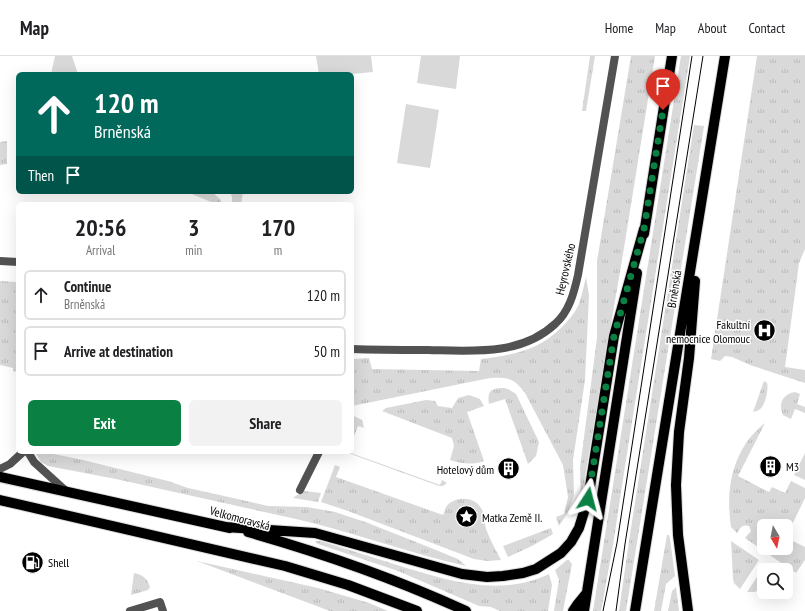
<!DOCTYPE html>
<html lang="en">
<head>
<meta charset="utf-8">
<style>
  body { margin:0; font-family:"PT Sans Narrow",sans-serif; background:#f2f2f2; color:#202124; height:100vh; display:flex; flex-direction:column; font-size:15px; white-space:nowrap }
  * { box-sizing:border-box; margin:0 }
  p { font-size:13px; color:#757577 }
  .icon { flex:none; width:22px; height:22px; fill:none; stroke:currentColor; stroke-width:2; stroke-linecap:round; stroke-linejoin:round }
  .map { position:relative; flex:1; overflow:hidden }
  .drawer { position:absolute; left:16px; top:146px; width:338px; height:252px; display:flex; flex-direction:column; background:#fff; border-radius:6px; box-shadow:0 4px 16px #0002 }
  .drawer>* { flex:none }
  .guide { position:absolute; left:16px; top:16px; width:338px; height:122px; border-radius:6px; box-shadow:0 4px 16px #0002; background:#00695c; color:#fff; overflow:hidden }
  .needle { width:26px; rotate:170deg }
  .fabs { position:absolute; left:757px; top:463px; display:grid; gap:8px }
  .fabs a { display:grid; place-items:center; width:36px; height:36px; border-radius:6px; background:#fff; box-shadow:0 4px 16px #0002; font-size:20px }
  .pin { position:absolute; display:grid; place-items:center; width:34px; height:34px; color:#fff; margin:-41px -17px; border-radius:50% 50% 50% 0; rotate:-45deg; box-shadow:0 0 4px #0007 }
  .pin .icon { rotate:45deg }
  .me { position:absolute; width:44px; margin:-22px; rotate:9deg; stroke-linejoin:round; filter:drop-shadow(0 0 3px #0008) }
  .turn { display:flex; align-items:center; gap:14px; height:84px; padding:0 12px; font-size:18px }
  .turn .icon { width:52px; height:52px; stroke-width:2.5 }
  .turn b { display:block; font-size:28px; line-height:34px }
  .then { display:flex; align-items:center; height:38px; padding:0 12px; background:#0003; gap:8px; font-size:15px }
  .eta { display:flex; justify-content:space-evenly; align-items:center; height:68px; text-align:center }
  .eta b { font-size:24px; font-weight:800; line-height:28px }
  .button { display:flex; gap:8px; margin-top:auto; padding:8px 12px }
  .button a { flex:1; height:46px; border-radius:6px; background:#0b8043; color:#fff; font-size:16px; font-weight:800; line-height:46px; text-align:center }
  .button a+a { background:#f2f2f2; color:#202124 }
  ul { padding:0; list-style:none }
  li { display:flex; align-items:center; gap:12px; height:50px; margin:0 8px 6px; padding:0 4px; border:2px solid #e0e0e0; border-radius:6px }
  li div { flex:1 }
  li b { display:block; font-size:15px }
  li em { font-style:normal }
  header { display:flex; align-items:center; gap:24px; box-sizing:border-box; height:56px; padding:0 20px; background:#fff; border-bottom:1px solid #e0e0e0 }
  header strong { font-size:19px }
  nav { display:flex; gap:22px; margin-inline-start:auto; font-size:14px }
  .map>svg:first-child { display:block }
</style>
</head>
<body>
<header>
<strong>Map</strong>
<nav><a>Home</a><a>Map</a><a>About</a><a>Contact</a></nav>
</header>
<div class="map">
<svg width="805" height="555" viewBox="0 0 805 555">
  <defs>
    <pattern id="grass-tufts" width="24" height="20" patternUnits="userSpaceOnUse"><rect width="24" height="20" fill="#d9d9d9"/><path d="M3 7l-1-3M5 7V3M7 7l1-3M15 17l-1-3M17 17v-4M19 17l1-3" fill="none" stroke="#b8b8b8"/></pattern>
  </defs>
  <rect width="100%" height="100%" fill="#fff"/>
  <path fill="url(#grass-tufts)" d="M590,0H595L586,55H582Z
    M631,0H655L623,198L581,444L580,412L597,282V205Z
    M681,0H690L625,410L613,489L601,555H593Z
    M757,0H805V193L799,207L785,311L805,314V327L750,309L732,301L725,300L720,305L711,303Z
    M694,69L704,70L626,555H619L629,485Z
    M7,85V108L0,109V86Z
    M187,136H212L220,143L222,148H216Z
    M230,136H243L241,148H232V141Z
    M18,216V316L13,315V312L0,309V225L17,226Z
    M586,221L589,239L585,324L573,404L574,439L567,458L559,470L556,461L564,458L568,441L563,409L525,337C514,322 508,321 490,322L352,350V304L353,303L369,302L372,313L479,315L481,303C513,299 537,295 561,272C568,265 575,257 579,248C582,239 584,229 586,221Z
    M764,325L767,327C769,332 765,350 760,353C758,355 755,355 753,356Z
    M504,332L508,333L516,338L539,386L536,400L528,408L505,343L489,348C487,335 491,332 504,332Z
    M795,336L800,338L797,348L805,351V357L795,353L791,363L783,359C778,347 783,338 795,336Z
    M469,339L480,343L484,350L467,356L484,405C473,409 461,408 450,404L454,390L452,382L382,355L386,352L426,344L435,345L438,350L452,352L458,342Z
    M354,360L362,364L364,372L358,370L352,385V369Z
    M765,367L738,420L769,436L772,431L785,437L791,425L805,432V442L786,481V470H764V492H786V482L805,491V504L796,517L745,482L751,475L749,470C742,468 741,471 737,477L731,471C725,432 733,392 765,367Z
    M35,396H44L83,404L168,425L188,432L242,444L268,450L307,451L335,456L368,467L431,492L458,503L466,510C408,497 353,476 296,463L116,423L48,410L41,406Z
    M348,396L440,429L442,424L447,427L443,430H439L348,397Z
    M805,397V424L794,419Z
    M335,409L340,411L336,421L443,459C444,457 445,453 446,451C454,440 474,440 481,452C485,458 484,466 486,473C490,484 496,494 501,504L487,505L474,503L348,455L321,446Z
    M305,435L321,437L318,446L293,442L300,437Z
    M551,472L553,478L532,490L508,501L503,490Z
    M667,479H669L670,483L675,520L666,528L661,555H654Z
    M315,485H321C346,493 372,501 397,509C446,524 499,542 549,518L552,529L548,555H500L491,551L479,550L398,515L318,488Z
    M731,485L759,504L740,533L734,527L733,523Z
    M567,504H569L572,508L563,555H554L559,524L555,514Z
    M197,505L318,532L369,547L388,555H330Z
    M765,509L768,514H764V530L755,536H747Z
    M134,517C143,519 147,522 150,531L148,534L131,539Z
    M676,531L679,555H668L672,535Z"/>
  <path fill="#d9d9d9" d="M55,0H72L78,18H51Z
    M316,0H371L373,16L352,18H319Z
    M421,0H460L456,33L417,27Z
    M406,48L439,54L430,112L397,107Z"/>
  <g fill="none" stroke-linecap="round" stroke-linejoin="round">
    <defs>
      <path id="primary" d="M644,178L672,0
        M0,421L230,472
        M0,444L285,510L348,529L417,555
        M225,471L315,477L462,518L487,521L503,520L523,517L536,513L561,497L571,486L579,472L588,443L614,280L644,173
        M248,476C322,497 396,523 466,555
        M573,555L577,549L586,538
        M584,555L637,217
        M635,555L725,0
        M688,555L678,479L676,429L679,376L689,302L695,225"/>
    </defs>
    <use href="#primary" stroke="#dbdbdb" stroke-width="12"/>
    <path stroke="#525252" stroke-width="8" d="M0,205L18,206
      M352,293C377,294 403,294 428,294C471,295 521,300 555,268C569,256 574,237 578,219L615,0
      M28,396L34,406L66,435
      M0,413L10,408L23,396
      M300,434L319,396
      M130,555L160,546L163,555"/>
    <use href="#primary" stroke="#000" stroke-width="10"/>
    <path stroke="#000" stroke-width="1" d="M603,555L617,487L692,0
      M616,555L625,488L703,0"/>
  </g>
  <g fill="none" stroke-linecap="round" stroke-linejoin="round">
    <path stroke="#0b8043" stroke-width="7" stroke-dasharray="0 12.6" d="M588,443L614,280L644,173L663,54"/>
  </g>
  <defs>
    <symbol id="hospital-disc" viewBox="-11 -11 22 22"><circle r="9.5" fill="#000" stroke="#fff"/><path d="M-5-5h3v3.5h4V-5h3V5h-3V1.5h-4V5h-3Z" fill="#fff"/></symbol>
    <symbol id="building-disc" viewBox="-11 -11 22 22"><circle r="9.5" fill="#000" stroke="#fff"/><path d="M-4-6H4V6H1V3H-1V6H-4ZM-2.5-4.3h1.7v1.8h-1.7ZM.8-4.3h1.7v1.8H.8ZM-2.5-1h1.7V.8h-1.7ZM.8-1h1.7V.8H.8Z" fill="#fff"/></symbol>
    <symbol id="sight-disc" viewBox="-11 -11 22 22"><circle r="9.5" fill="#000" stroke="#fff"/><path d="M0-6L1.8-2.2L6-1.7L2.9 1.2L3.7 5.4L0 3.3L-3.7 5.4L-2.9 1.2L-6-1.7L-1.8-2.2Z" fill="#fff"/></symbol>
    <symbol id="fuel-disc" viewBox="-11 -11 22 22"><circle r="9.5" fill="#000" stroke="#fff"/><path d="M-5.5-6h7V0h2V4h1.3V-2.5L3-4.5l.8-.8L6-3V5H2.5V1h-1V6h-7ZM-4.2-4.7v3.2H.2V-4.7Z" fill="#fff"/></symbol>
  </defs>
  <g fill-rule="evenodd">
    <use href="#hospital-disc" x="752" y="262" width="25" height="25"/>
    <use href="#building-disc" x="758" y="398" width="25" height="25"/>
    <use href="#building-disc" x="496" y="400" width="25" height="25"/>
    <use href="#sight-disc" x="454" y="448" width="25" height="25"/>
    <use href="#fuel-disc" x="20" y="494" width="25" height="25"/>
  </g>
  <g text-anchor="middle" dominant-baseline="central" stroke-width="3" stroke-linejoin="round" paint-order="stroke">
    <g font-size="12" fill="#000" stroke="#fff">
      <text transform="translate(565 213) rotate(-77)">Heyrovského</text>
      <text transform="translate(674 233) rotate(-81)">Brněnská</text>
      <text transform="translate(240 462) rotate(15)">Velkomoravská</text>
    </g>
    <g font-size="12" fill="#000" stroke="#fff" text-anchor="start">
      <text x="750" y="268" text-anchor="end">Fakultní<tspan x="750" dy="14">nemocnice Olomouc</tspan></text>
      <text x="786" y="410">M3</text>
      <text x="494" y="413" text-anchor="end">Hotelový dům</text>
      <text x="482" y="461">Matka Země II.</text>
      <text x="48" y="506">Shell</text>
    </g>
  </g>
</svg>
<div class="fabs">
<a><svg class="needle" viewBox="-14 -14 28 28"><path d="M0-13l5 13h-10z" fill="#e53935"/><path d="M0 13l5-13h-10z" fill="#757577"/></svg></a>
<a><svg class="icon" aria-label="search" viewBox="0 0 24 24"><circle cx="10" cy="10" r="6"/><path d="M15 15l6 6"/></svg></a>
</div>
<div class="pin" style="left:663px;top:54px;background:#d93025"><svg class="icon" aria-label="arrive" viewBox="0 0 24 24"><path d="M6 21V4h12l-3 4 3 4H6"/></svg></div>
<svg class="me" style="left:588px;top:443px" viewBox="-20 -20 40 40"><path d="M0-17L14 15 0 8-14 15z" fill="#0b8043" stroke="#fff" stroke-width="4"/></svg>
<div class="guide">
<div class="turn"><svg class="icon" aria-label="ahead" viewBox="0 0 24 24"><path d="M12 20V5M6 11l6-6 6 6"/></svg><div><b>120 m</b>Brněnská</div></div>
<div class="then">Then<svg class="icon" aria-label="arrive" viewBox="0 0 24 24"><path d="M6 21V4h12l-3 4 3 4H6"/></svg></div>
</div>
<section class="drawer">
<div class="eta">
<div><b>20:56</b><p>Arrival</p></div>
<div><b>3</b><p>min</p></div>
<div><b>170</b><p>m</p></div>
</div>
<ul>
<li><svg class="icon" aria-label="ahead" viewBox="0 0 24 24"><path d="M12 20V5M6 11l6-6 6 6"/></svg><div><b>Continue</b><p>Brněnská</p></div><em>120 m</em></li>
<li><svg class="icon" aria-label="arrive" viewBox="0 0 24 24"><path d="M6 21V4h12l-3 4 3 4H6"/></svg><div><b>Arrive at destination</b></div><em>50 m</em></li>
</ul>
<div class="button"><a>Exit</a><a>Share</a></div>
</section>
</div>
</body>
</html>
